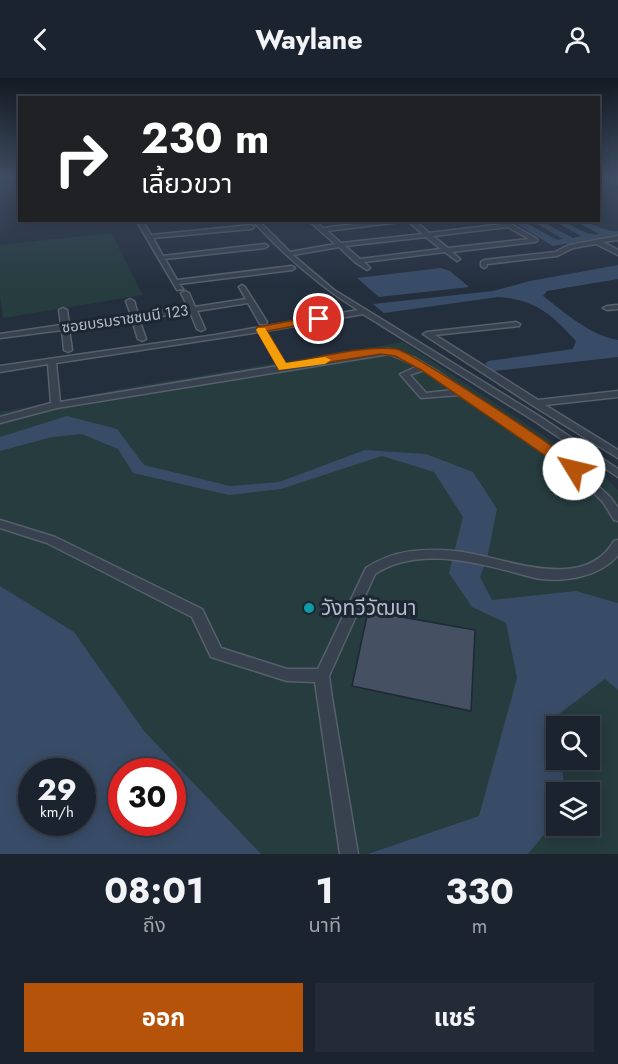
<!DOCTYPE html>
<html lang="th">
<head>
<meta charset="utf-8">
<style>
  body { margin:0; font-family:Jost,"Noto Sans Thai",sans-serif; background:#242b36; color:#f1f3f6; height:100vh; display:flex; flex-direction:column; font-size:22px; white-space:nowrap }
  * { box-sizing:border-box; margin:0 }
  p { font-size:20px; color:#a0a4aa }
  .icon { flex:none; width:33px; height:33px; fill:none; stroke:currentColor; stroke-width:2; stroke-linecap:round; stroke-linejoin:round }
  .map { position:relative; height:776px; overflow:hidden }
  .details { display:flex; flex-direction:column; background:#1b232e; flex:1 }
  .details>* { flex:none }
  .guide { position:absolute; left:18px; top:18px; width:582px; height:126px; border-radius:0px; box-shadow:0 3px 15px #0003,0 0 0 2px #39404a; background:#202124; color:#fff; overflow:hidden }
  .fabs { position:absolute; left:546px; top:638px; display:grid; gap:12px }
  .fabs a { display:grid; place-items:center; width:54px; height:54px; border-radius:0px; background:#1b232e; box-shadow:0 3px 15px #0003,0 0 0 2px #39404a; font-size:30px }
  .speed { position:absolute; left:18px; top:680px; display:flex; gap:12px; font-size:30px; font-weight:700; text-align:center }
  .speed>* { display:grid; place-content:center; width:78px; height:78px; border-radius:50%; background:#1b232e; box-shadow:0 3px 15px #0003,0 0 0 2px #39404a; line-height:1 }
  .speed small { font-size:15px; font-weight:400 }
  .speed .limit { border:9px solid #d22; background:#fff; color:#111 }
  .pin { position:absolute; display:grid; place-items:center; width:51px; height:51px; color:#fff; margin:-26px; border:3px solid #fff; border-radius:50%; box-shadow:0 2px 6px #0007 }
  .me { position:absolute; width:66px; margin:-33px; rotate:306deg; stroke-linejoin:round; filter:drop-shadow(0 0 4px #0008) }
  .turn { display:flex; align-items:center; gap:21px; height:126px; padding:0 24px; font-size:27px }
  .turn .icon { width:78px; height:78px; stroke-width:2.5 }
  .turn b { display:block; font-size:42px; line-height:51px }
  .eta { display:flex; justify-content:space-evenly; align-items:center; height:102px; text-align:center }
  .eta b { font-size:36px; font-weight:700; line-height:42px }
  .cta { display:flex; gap:12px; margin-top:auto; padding:12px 24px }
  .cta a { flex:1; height:69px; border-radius:0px; background:#b45309; color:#fff; font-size:24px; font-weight:700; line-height:69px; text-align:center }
  .cta a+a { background:#242b36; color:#f1f3f6 }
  header { display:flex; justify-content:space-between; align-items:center; height:78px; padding:0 24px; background:#1b232e; font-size:27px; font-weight:700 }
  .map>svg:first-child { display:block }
</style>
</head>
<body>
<header><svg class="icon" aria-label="back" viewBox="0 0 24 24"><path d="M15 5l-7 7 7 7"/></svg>Waylane<svg class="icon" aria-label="person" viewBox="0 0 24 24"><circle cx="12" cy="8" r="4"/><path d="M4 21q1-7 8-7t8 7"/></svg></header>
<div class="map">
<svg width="618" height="776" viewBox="0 0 618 776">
  <rect width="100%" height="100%" fill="#242f3e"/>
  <path fill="#263c3f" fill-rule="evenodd" d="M111,155L143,217L3,240L0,219V167Z
    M403,264L602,396L618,412V776H0V334L136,308ZM556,648H590V681H556ZM32,693H82V744H32ZM122,693H172V744H122ZM556,714H590V747H556Z"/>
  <path fill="#394c67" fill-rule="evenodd" d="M523,143L557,162L563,161L532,143H541L573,160L581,158L554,143C571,142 583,159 599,156L575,143C591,142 605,155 618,153V157L553,168L515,145Z
    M618,187V201L547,213L543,218C564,234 591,258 618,262V279L494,293L485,286L488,283L573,271L576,263C551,236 536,222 498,219L384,235L373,226L493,213L530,203Z
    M441,190L450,193L469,209L379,219L357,200Z
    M67,338L117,351L144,387L230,408L279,404L365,372L426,376L473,394L497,431L487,481L480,499L492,522L576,513L618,525V612L605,601L559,636L560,648H556V681H562L564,714H556V742L528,776H368L479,738L517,600L506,545L472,529L449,495L463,439L434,394L382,378L281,411L229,417L133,395L118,371L82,356L52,359L0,373V359Z
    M0,508L74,554L144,653L261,776H0ZM32,693H82V744H32ZM122,693H172V744H122Z"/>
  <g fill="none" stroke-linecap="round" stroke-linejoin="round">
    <path stroke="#394c67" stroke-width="2" d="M599,99L618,106"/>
  </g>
  <path fill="#455162" stroke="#1f2835" stroke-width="1.5" d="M368,533L475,552L471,633L352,608Z"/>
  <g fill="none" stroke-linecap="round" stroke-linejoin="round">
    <defs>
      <path id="street" d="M136,142H142L151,157L251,147L254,149L251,151L153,160L163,178L265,166L268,168L265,170L165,181L177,202L292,188L295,190L292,192L179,206L183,211L177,212Z
        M252,142H258L290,174L335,166L308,142H314L323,150L387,142H414L429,155L503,146L500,144L504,142L537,161V163L535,164L452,174L460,181L457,183L445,174L364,184L370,190L367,192L355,184L339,169L293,177L334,212L539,338L618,391V399L533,342L363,236L266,253L286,287L389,271L415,280L437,293L577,388L610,419L618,430V443L614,442L603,424L570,392L530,363L460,317L421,320L400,296L418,288L389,276L57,330L0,345V339L51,325L48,286L0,294V288L215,257L358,232C318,207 284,177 252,142ZM408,143L423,156L341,165L327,153ZM508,149L529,161L448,170L433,158ZM426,159L441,171L360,181L345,168ZM259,254L278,288L60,324L56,285ZM424,292L453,312L426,315L410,297Z
        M618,158V162L603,164L618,172V177L596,166L573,170L557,178L487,186L486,189L484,190L481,188V184L484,182L555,174L569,167Z
        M242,207L245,209L267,244L266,246H260L248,225L197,233L205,251L201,253L197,251L190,234L139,241L146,261L142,263L138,261L132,242L69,251L72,272L68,274L64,272L62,252L0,260V256L61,247L59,232L63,230L67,232L69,246L131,237L126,223L130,221L134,223L138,236L188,229L181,215L185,213L189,215L195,229L246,221L239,209Z
        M618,227V231L607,232L603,230L607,228Z
        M516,244L520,246L519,248L435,257L538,322L618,313V319L545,327L618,372V380L532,327L423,256L427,254Z
        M0,442L55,459L202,531L221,570L287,591H318L366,490C393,472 423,470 455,473C502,478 583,517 614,463L618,462V477C601,498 567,504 541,501C529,499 517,495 505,492C463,481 413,471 375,496L329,598L332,620L358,776H340L315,604L287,603L211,579L192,539L47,465L0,450Z"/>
    </defs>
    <use href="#street" stroke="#565f6c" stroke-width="3"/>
    <use href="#street" fill="#38414e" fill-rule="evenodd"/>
  </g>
  <linearGradient id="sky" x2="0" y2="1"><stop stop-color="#141a22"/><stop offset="0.48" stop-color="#3f4d63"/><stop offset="1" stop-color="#3f4d63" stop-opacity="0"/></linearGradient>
  <rect width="618" height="207" fill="url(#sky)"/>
  <path fill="#b45309" stroke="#753606" stroke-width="1.5" d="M319,238L322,239V243L267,253L286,285C317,280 366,267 396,271C412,274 570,377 581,391L574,395L569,394L421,292L395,278L381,276L279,292L256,251L257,249Z"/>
  <path fill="#f59e0b" d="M258,250H265L286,285L325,279L331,282L325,286L279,292L256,252Z"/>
  <circle fill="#0f9aa8" stroke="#1d2633" stroke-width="2" cx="309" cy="530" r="6"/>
  <g text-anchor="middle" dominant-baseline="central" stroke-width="6" stroke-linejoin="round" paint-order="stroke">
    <g font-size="15" fill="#b4bcc9" stroke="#1d2633">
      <text transform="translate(125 241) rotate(-8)">ซอยบรมราชชนนี 123</text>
    </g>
    <g font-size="21" fill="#b4bcc9" stroke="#1d2633" text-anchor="start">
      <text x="321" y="530">วังทวีวัฒนา</text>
    </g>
  </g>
</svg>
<div class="fabs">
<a><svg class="icon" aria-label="search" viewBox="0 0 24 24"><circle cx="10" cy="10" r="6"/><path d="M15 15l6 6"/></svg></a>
<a><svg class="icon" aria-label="layers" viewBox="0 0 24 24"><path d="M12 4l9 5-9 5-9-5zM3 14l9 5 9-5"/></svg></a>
</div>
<div class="speed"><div>29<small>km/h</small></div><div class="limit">30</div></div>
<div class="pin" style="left:319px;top:241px;background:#d93025"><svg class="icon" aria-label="arrive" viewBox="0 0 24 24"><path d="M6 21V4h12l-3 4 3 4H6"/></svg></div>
<svg class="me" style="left:574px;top:391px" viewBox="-20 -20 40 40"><circle r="19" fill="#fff"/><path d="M0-13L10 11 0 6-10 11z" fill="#b45309"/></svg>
<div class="guide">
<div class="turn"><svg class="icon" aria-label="right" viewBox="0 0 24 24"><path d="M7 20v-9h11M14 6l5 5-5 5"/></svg><div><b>230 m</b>เลี้ยวขวา</div></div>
</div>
</div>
<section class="details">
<div class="eta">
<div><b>08:01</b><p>ถึง</p></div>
<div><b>1</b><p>นาที</p></div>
<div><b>330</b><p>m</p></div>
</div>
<div class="cta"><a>ออก</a><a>แชร์</a></div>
</section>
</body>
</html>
